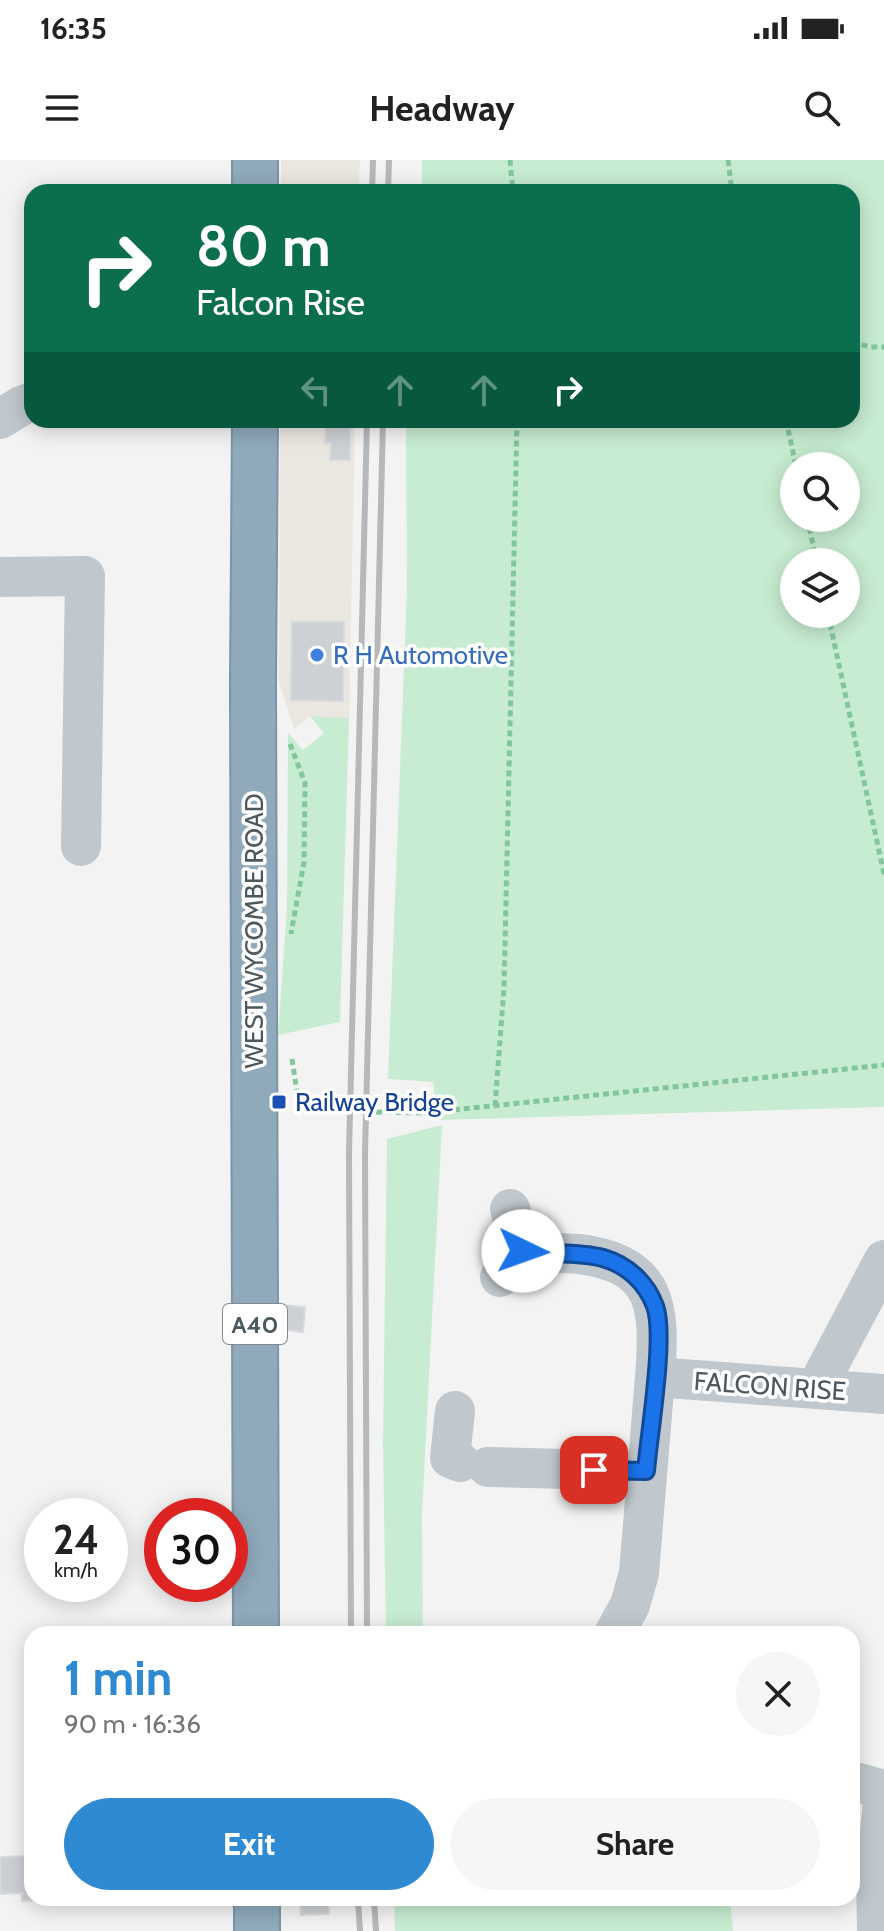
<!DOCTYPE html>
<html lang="en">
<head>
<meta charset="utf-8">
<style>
  body { margin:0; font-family:Cabin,sans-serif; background:#f6f6f6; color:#222; height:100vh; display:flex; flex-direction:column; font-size:30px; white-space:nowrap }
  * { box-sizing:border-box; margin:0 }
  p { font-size:26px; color:#767676 }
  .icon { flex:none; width:44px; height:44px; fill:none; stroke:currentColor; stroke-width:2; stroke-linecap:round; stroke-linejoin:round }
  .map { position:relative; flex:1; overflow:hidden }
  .side { position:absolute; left:24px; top:1466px; width:836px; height:280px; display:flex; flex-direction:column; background:#fff; border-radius:24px; box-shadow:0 4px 20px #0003 }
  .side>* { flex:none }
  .guide { position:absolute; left:24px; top:24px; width:836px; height:244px; border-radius:24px; box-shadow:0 4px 20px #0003; background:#0b6e4f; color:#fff; overflow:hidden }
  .buttons { position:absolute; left:780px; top:292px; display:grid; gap:16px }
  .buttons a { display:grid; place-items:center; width:80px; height:80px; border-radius:50%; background:#fff; box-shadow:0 4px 20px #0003; font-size:40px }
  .speed { position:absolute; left:24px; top:1338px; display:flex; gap:16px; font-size:40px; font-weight:700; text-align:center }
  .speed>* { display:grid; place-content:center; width:104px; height:104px; border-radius:50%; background:#fff; box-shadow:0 4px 20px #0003; line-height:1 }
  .speed small { font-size:20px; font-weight:400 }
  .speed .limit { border:12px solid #d22; background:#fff; color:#111 }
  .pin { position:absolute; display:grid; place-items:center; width:68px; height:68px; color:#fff; margin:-34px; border-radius:16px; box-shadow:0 4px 12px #0006 }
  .me { position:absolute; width:88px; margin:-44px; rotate:93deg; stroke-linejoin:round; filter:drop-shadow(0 0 6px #0008) }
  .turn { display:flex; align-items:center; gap:28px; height:168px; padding:0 40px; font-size:36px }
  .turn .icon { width:104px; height:104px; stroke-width:2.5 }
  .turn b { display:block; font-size:56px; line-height:68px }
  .lanes { display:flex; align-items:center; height:76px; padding:0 40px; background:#0003; justify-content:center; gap:40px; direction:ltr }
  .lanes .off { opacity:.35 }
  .round { display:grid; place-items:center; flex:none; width:84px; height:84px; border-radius:42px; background:#f6f6f6 }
  .head { display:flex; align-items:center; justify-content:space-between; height:136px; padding:0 40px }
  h1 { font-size:48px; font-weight:700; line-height:60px; color:#2e8bd3 }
  .cta { display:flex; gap:16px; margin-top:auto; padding:16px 40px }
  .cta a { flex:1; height:92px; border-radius:48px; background:#2e8bd3; color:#fff; font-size:32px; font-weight:700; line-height:92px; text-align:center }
  .cta a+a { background:#f6f6f6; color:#222 }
  .status { display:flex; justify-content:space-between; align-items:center; height:56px; padding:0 40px; background:#fff; direction:ltr }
  .status svg { height:22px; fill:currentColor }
  header { display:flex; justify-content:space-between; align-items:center; height:104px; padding:0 40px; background:#fff; font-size:36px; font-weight:700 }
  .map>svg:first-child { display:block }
</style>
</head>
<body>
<div class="status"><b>16:35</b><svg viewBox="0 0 49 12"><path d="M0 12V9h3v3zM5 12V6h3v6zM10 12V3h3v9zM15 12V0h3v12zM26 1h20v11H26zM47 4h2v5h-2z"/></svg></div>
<header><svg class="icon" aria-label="menu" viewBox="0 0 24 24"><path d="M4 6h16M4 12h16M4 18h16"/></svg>Headway<svg class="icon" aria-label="search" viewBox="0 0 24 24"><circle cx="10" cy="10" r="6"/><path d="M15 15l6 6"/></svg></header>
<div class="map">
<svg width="884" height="1771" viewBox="0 0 884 1771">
  <rect width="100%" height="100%" fill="#f4f3f3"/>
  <path fill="#eae7e1" d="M281,0H360L359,32H281Z
    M280,260H355L349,558L310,556L294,569L279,522Z"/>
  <path fill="#c7ecd1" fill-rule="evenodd" d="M422,0H884V947L437,960L433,922L388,919L407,430L406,260H852V32H422ZM846,306V358H794V306ZM846,402V454H794V402Z
    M310,556L349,558L340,862L278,875L287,748L288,573L303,590L324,573Z
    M442,965L422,1353L423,1474H386L383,1282L387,979Z
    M394,1738H730L733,1771H395Z"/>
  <path fill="#cdd0d4" stroke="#d7dadd" stroke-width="2" d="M326,260H350V300H330L331,283H325Z
    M292,462H344L343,541L291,540Z
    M282,1145L305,1147L303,1172L280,1169Z
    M32,1696V1738L43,1740L22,1741V1733L0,1734V1697Z
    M78,1738H107V1740L78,1741Z
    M300,1738H328L329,1754L301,1755Z"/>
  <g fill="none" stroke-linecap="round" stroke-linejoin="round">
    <defs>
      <path id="highway" d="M255,0V32
        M255,260L253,521L256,1474
        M257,1738V1771"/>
    </defs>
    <use href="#highway" stroke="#7b95a7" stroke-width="48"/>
    <path stroke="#82c79c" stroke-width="5" stroke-dasharray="6 4" stroke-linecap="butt" d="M510,0L513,32
      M728,0L732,32
      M852,182L870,187H884
      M786,260L796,306
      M807,358L817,402
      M828,454L884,714
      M290,584L305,623L304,702L291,774
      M292,899L297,932L326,951
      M495,946L504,828L517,260
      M424,953L884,905"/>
    <path stroke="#c0c8cd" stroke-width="40" d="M0,259L21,246L32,242
      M0,417L85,416L81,686
      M523,1091C542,1094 561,1092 579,1094C660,1104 660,1150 655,1217L884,1234
      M500,1117L523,1091L510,1049
      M816,1229L884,1100
      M455,1251L450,1298L460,1302
      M488,1307L646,1311
      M614,1474L630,1445L639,1413L655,1217
      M852,1621L884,1630
      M877,1771L876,1711L884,1632"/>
    <use href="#highway" stroke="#90aabb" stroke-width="44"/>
    <path stroke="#b5b9bc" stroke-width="6" d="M372,32L373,0
      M388,32L389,0
      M351,1474L349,994L367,260
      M367,1474L365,994L383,260
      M358,1738L360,1771
      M374,1738L376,1771"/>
    <path stroke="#82c79c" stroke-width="5" stroke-dasharray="6 4" stroke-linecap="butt" d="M326,951L424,953"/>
  </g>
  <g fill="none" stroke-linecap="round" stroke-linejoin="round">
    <defs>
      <path id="route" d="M523,1091C549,1095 577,1091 603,1098C627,1105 646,1122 655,1146C666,1175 649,1275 646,1311L594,1310"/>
    </defs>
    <use href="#route" stroke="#114b97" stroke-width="20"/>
    <use href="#route" stroke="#1a73e8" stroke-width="14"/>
  </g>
  <circle fill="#3f7fe0" stroke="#fff" stroke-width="3" cx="317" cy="495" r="8"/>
  <rect fill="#1a4fb4" stroke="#fff" stroke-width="3" x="271" y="934" width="16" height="16" rx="4"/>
  <g text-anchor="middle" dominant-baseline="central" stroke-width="7" stroke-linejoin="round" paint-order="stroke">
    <rect fill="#fff" stroke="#828a8e" stroke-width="2" x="223" y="1144" width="64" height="40" rx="6"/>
    <g font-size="24" font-weight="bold" fill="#4c585e">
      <text x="255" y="1164">A40</text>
    </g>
    <g font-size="26" fill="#366cbe" stroke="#fff" text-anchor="start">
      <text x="333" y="495">R H Automotive</text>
    </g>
    <g font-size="26" fill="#4c585e" stroke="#fff">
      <text transform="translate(254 771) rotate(-90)">WEST WYCOMBE ROAD</text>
      <text transform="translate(770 1226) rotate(4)">FALCON RISE</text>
    </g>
    <g font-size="26" fill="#164399" stroke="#fff" text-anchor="start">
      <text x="295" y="942">Railway Bridge</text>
    </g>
  </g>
</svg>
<div class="buttons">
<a><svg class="icon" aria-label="search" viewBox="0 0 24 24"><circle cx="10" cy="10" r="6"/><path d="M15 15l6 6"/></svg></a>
<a><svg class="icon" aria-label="layers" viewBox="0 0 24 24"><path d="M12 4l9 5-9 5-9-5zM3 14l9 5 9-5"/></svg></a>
</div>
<div class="speed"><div>24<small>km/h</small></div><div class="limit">30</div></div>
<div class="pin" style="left:594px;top:1310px;background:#d93025"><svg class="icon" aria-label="arrive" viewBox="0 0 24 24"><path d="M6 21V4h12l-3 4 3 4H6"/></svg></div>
<svg class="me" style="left:523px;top:1091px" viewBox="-20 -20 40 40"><circle r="19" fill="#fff"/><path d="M0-13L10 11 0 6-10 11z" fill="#1a73e8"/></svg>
<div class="guide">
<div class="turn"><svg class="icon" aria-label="right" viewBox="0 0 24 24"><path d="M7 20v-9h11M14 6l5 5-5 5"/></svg><div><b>80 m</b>Falcon Rise</div></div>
<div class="lanes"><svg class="icon off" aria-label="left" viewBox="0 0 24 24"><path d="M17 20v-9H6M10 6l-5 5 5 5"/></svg><svg class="icon off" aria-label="ahead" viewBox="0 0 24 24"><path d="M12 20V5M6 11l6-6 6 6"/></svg><svg class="icon off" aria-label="ahead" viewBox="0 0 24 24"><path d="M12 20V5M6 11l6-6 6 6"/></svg><svg class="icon" aria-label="right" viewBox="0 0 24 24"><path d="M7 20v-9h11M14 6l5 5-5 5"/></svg></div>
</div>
<section class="side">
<div class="head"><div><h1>1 min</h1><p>90 m · 16:36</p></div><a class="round"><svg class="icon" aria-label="close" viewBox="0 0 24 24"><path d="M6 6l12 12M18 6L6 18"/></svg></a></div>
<div class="cta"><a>Exit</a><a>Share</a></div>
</section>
</div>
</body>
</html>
